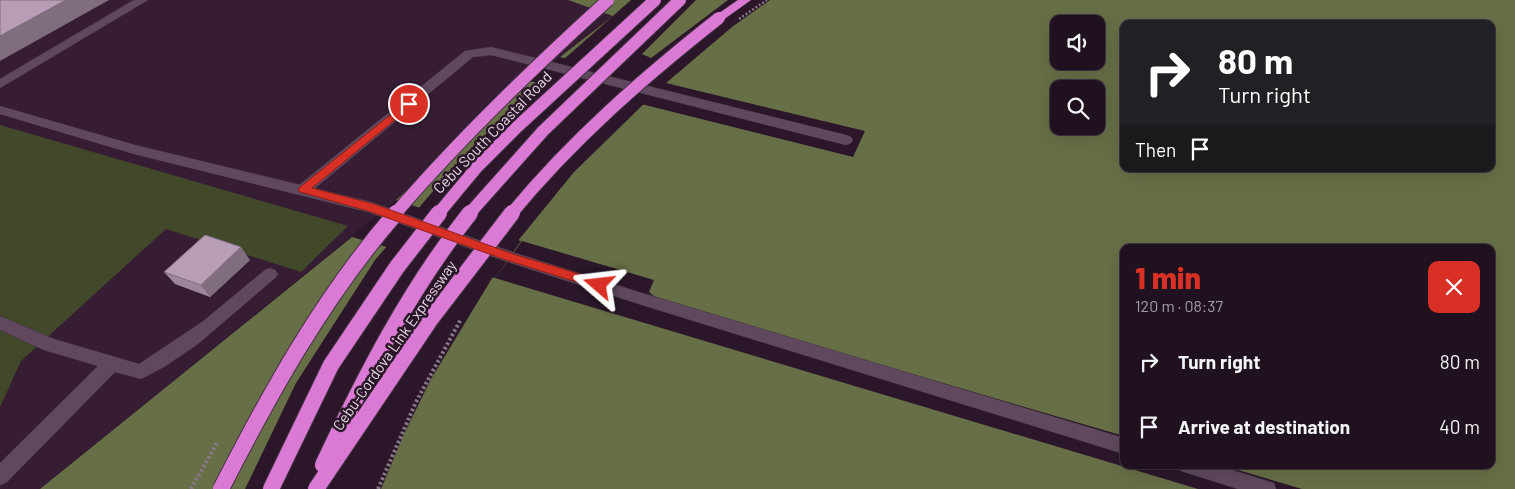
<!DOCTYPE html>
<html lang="en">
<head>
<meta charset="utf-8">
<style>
  body { margin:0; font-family:Barlow,sans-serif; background:#281a28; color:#f1f3f6; height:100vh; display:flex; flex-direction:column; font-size:19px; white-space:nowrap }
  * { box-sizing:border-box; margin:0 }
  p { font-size:16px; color:#a29da4 }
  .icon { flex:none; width:28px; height:28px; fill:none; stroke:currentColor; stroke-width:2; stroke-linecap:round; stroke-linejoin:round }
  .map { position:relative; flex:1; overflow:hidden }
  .sheet { position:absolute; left:1120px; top:244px; width:375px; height:225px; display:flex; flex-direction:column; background:#20111f; border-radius:10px; box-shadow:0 5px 20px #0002,0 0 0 1px #3d313d }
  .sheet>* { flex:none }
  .hud { position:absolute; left:1120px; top:20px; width:375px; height:152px; border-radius:10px; box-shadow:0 5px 20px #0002,0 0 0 1px #3d313d; background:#202124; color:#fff; overflow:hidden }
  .controls { position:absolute; left:1050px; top:15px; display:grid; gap:10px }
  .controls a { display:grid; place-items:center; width:55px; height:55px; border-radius:10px; background:#20111f; box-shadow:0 5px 20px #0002,0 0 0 1px #3d313d; font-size:25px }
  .pin { position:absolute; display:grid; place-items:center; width:42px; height:42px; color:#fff; margin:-21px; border:2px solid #fff; border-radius:50%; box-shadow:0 1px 5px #0007 }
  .me { position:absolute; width:55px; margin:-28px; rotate:287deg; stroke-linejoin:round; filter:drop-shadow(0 0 4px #0008) }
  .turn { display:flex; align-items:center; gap:18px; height:105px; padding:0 15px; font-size:22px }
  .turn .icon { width:65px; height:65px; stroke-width:2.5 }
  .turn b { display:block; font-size:35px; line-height:42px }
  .then { display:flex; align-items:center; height:48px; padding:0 15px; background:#0003; gap:10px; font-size:19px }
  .round { display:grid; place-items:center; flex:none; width:52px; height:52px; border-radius:10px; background:#281a28 }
  .summary { display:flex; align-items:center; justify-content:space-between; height:85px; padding:0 15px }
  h1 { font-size:30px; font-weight:800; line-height:38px; color:#d93025 }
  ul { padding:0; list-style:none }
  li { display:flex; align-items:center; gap:15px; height:65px; padding:0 15px }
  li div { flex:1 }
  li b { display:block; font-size:19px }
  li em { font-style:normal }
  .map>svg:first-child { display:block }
</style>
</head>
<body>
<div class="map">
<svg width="1515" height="489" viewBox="0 0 1515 489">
  <rect width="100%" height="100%" fill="#2b1729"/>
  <path fill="#361d34" d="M0,0H568L614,16L529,81L396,200L40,489H0Z"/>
  <path fill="#42482a" d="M0,125L348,226L301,272L166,229L21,361L0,407Z"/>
  <path fill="#676f47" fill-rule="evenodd" d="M568,0H1515V489H40L352,237L495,278L521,241L396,200L529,81L645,105L665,83L560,57L613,16ZM1059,24H1096V61H1059ZM1124,24H1491V169H1124ZM1059,89H1096V126H1059ZM1124,248H1491V465H1124Z"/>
  <path fill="#2b1729" d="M631,0H696L642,54L651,58L728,0H770L732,27L666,83L865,131L853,157L645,105L652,96L574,172L517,242L417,210L456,164L540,80L644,102L661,84L563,60Z
    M522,241L654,280L649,292L659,300L1124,436V465H1221L1302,489H1198L495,278Z
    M388,245L494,275L431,379L404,434L381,489H245L296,383L375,260Z"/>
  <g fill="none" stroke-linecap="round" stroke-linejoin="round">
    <defs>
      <path id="lane" d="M134,0H148L0,88V79Z
        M491,47L846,135L851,137L853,140L851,143L846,145L491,55L473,57L308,194H298L296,190L298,186L465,51Z
        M270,268L275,270L278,274L275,278L198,344L164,367L141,379L115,372L7,482L0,485V463L98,366L44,350L0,330V316L54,339L139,364L202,322L265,270Z"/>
      <path id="street" d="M0,106L135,145L371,202L515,253L642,293L1124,438V454L642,305L505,261L368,212L134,154L0,114Z
        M1179,465H1216L1274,483L1276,489H1238L1181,471Z"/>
      <path id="highway" d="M738,0H751L723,20H715L713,18L715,16Z"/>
    </defs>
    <use href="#lane" stroke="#423241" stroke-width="1"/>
    <use href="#street" stroke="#423241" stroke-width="1"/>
    <use href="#highway" stroke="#423241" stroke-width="1"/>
    <use href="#lane" fill="#60495e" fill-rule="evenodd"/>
    <use href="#street" fill="#60495e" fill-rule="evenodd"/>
    <use href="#highway" fill="#db7ad5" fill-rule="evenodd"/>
    <defs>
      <path id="highway-bridge-far1" d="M395,214C461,137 533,68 608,0
        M438,214L477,167L517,127L655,0
        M469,214L543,131L680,0
        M511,214C572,140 644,77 719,18"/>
      <path id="highway-bridge" d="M323,465C365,376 409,290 470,213
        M221,489C271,391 324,296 396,213
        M271,489L331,365L397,267L439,213
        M316,489L430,320L512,213"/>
    </defs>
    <use href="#highway-bridge-far1" stroke="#423241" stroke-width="14" stroke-linecap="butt"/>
    <use href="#highway-bridge" stroke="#423241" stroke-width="18" stroke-linecap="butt"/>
    <path stroke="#887786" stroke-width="2.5" stroke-dasharray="2 2" stroke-linecap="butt" d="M739,19L767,0"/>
    <path stroke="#887786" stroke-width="4" stroke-dasharray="2.5 2.5" stroke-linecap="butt" d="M191,489L218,441
      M378,489L416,402L461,319"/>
    <use href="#highway-bridge-far1" stroke="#db7ad5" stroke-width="12"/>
    <use href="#highway-bridge" stroke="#db7ad5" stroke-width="16"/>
  </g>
  <path fill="#9d879c" d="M250,260L210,297L175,284L164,272Z"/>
  <path fill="#806e7f" d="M66,0H109L0,61V36Z
    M241,247L250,260L210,297L201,285Z"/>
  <path fill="#b79db5" stroke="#806e7f" d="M0,0H66L0,36Z
    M205,235L241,247L201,285L164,272Z"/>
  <path fill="#d93025" stroke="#8d1f18" d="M409,100L413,104L412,106L312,188L374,204L513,254L603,281L605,285L603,288L599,289L506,260L368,211L300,192L298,190L300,187Z"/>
  <g text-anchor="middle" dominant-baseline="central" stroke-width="5" stroke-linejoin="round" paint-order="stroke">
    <g font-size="15" fill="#e8dae6" stroke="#2b1729">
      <text transform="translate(492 132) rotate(-46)">Cebu South Coastal Road</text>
      <text transform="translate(394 345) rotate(-55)">Cebu-Cordova Link Expressway</text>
    </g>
  </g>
</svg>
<div class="controls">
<a><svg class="icon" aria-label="sound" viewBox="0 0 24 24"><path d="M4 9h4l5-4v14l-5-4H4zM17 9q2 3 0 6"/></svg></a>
<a><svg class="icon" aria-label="search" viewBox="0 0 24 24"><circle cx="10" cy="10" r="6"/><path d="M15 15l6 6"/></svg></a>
</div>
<div class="pin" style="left:409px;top:104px;background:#d93025"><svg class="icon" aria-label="arrive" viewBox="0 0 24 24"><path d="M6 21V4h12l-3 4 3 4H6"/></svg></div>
<svg class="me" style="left:599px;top:285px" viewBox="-20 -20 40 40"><path d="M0-17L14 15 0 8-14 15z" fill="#d93025" stroke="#fff" stroke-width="4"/></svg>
<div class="hud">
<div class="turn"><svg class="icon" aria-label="right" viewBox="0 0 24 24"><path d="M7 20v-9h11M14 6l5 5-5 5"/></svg><div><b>80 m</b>Turn right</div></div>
<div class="then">Then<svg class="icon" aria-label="arrive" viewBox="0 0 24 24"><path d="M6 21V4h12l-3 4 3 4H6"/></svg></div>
</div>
<section class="sheet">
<div class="summary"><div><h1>1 min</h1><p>120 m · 08:37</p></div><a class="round" style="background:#d93025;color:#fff"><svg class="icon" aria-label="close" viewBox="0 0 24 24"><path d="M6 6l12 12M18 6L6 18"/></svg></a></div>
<ul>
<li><svg class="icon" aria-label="right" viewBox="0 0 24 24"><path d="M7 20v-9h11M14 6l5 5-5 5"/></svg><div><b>Turn right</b></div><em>80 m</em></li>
<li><svg class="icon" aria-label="arrive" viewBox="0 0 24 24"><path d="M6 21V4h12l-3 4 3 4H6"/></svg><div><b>Arrive at destination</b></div><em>40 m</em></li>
</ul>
</section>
</div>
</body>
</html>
